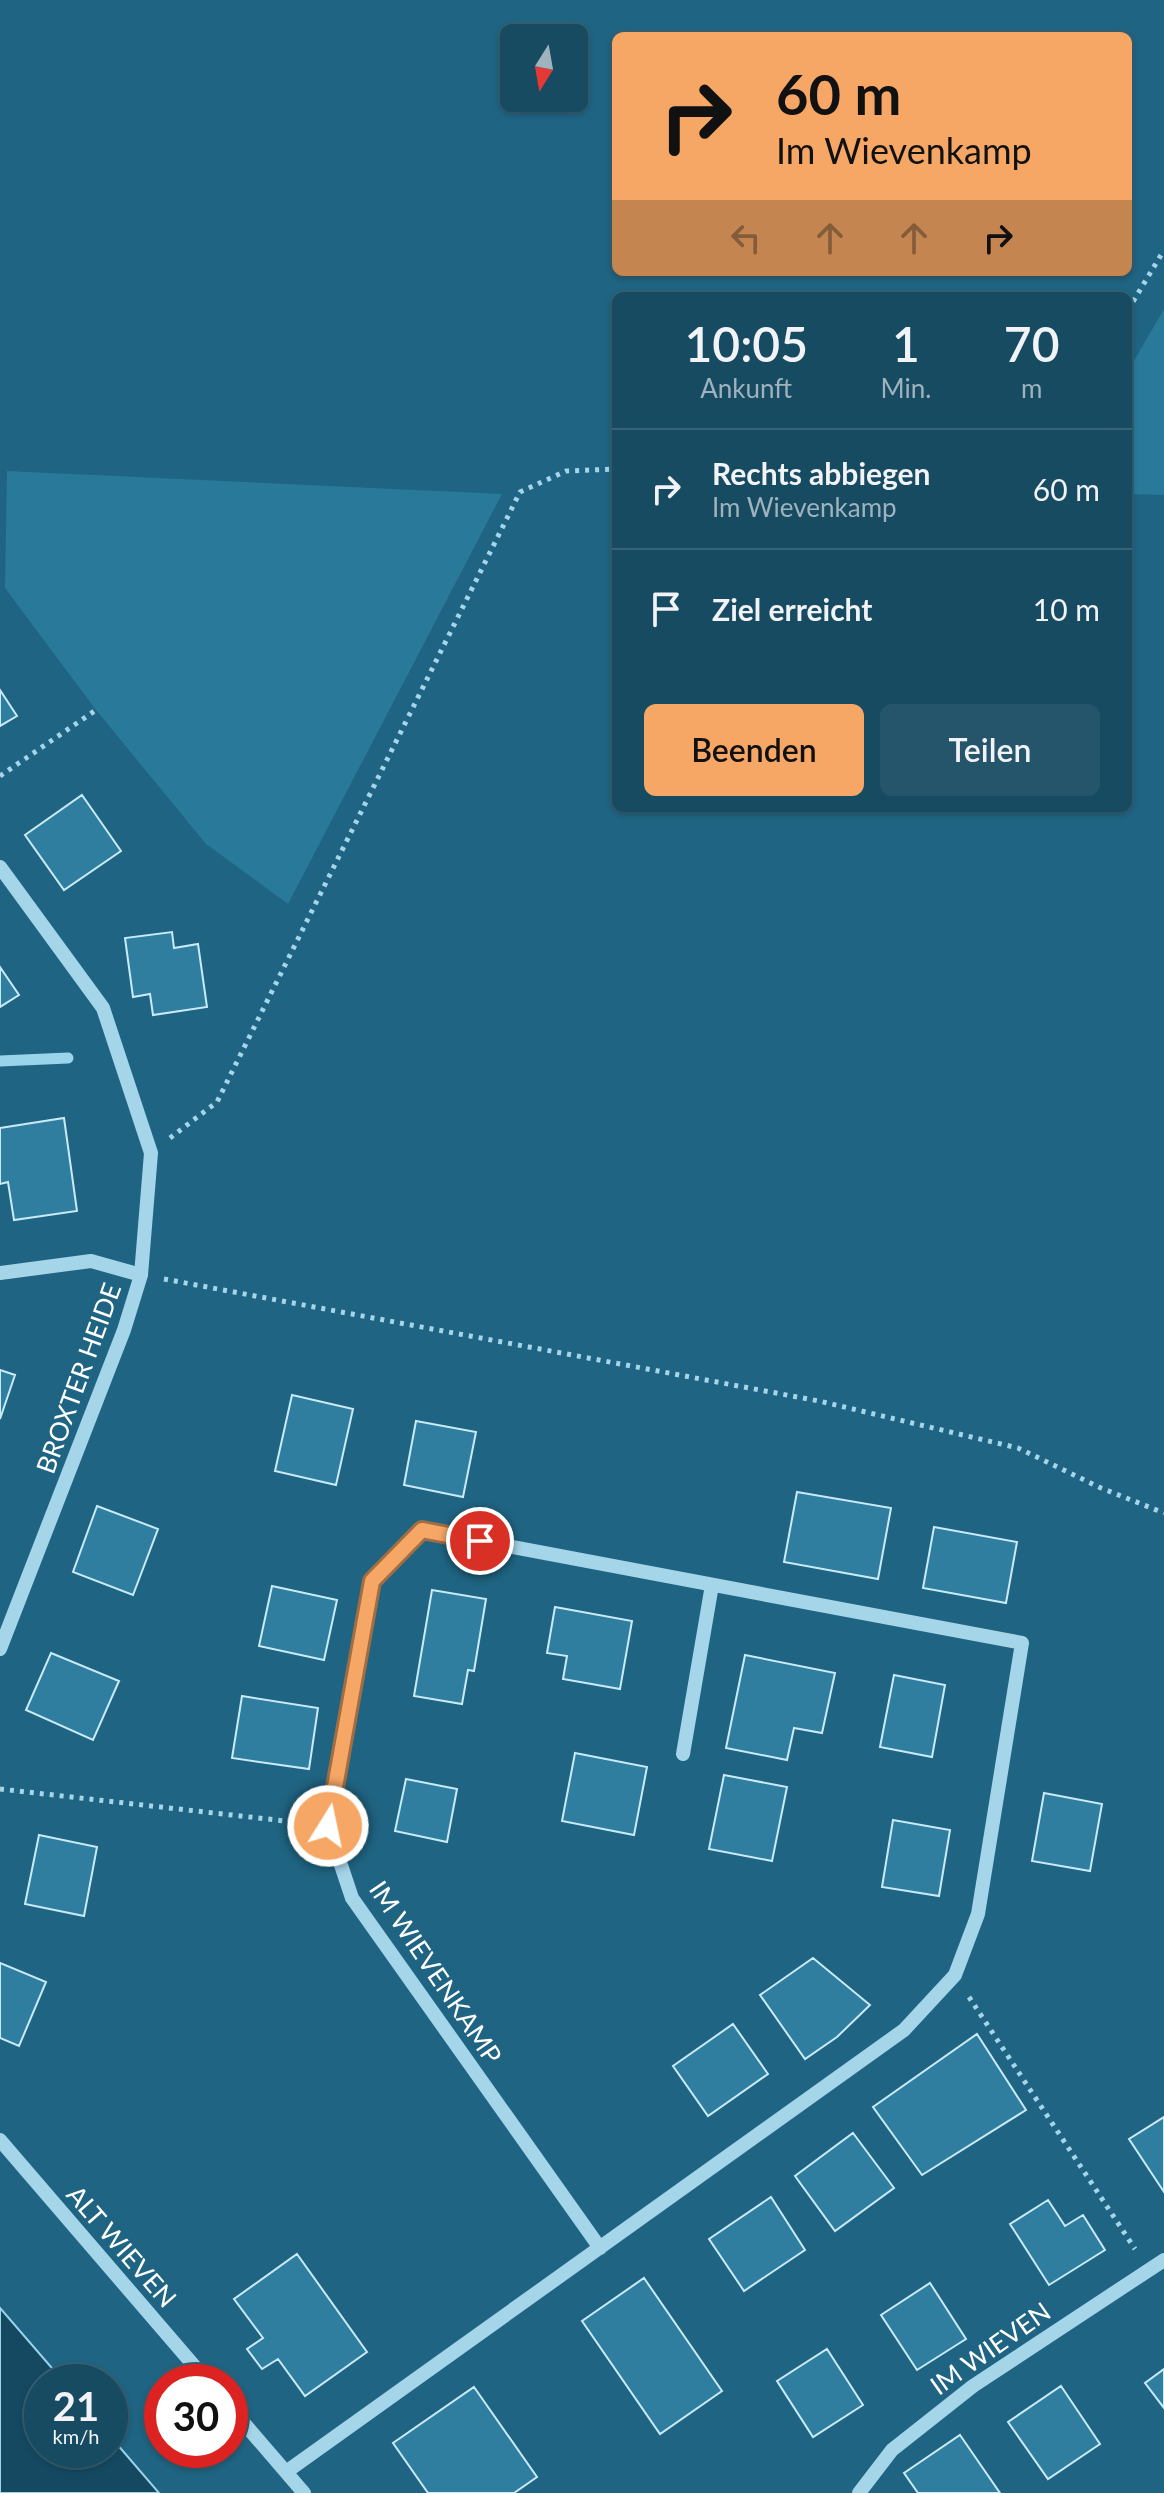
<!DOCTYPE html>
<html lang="de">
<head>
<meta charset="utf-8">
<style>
  body { margin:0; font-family:Lato,sans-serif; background:#24556b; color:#f1f3f6; height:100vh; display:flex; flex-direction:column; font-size:30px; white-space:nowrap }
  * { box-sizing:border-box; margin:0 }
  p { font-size:26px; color:#9eb3be }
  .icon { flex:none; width:44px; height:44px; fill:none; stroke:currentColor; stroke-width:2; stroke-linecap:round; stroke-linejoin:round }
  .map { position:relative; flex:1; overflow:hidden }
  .panel { position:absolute; left:612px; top:292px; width:520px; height:520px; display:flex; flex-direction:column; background:#174b62; border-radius:12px; box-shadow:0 2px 6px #0004,0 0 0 2px #366377 }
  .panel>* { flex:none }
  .guide { position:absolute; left:612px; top:32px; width:520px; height:244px; border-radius:12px; box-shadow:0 2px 6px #0004,0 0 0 2px #366377; background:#f7a765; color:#111; overflow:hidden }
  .needle { width:52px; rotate:191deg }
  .controls { position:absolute; left:500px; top:24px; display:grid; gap:16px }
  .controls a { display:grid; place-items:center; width:88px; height:88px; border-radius:12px; background:#174b62; box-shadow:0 2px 6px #0004,0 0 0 2px #366377; font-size:40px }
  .speed { position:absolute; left:24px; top:2364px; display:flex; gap:16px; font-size:40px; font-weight:700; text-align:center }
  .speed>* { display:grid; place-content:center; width:104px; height:104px; border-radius:50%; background:#174b62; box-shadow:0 2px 6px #0004,0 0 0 2px #366377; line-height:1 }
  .speed small { font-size:20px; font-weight:400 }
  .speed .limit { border:12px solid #d22; background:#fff; color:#111 }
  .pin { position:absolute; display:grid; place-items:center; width:68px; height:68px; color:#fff; margin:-34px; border:4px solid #fff; border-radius:50%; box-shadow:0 2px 8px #0007 }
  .me { position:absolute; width:88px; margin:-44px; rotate:10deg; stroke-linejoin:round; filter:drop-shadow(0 0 6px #0008) }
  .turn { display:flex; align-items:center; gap:28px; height:168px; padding:0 32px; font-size:36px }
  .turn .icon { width:104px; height:104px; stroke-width:2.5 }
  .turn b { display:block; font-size:56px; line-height:68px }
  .lanes { display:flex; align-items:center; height:76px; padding:0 32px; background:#0003; justify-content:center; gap:40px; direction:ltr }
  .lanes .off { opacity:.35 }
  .eta { display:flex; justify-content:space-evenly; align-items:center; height:136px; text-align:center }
  .eta b { font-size:48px; font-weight:600; line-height:56px }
  .primary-button { display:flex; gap:16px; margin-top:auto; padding:16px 32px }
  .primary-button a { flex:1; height:92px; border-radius:12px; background:#f7a765; color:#111; font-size:32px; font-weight:600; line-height:92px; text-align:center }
  .primary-button a+a { background:#24556b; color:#f1f3f6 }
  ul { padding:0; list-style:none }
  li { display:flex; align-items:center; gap:24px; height:120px; padding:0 32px; border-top:2px solid #366377 }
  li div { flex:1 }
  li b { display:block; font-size:30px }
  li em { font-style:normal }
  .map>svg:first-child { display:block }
</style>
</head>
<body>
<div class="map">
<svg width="1164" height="2493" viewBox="0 0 1164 2493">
  <rect width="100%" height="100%" fill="#1f6482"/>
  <path fill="#29799a" d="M1164,309V495L1128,494V371Z
    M7,471L502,494L288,904L206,844L96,710L5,588Z"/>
  <path fill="#154961" stroke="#99d4ea" stroke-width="2" d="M0,2308L64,2382H42V2450H110V2436L159,2493H0Z"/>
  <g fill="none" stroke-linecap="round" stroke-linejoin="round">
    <path stroke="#99d4ea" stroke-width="11" d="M0,1061L68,1058"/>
  </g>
  <path fill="#2f7e9f" stroke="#c9eaf7" stroke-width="2" d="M0,690L17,716L0,726Z
    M82,795L121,851L64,890L25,835Z
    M172,932L174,948L198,944L207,1007L153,1015L150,994L133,997L125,938Z
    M0,967L19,995L0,1007Z
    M64,1118L77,1211L14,1220L8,1182L0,1184V1128Z
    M0,1370L15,1375L0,1419Z
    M292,1395L353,1409L336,1485L275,1471Z
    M416,1421L476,1432L463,1497L404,1485Z
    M797,1492L891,1508L878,1579L784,1562Z
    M97,1506L158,1529L133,1595L73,1572Z
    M934,1527L1017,1542L1006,1603L923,1588Z
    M272,1586L337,1600L324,1660L259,1646Z
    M432,1590L486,1599L474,1671L468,1670L462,1704L414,1696Z
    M555,1607L632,1621L620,1689L563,1679L567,1656L547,1653Z
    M51,1653L119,1681L93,1740L26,1710Z
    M745,1655L835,1673L822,1733L794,1728L787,1760L726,1748Z
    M894,1675L945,1685L932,1757L880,1747Z
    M242,1696L318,1708L309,1769L232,1758Z
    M575,1753L647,1767L634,1835L562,1821Z
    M724,1775L787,1787L772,1861L709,1849Z
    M406,1779L457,1789L447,1842L395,1831Z
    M1044,1793L1102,1804L1090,1871L1032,1861Z
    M893,1820L950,1830L939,1896L882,1887Z
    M39,1835L97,1847L84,1916L25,1904Z
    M813,1958L870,2005L837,2037L805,2059L760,1995Z
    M0,1963L46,1982L19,2046L0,2038Z
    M733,2024L768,2074L708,2116L673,2066Z
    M977,2034L1026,2110L922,2175L873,2107Z
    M1164,2117V2192L1129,2139Z
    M853,2133L894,2188L835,2231L795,2176Z
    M771,2197L805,2250L744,2291L709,2239Z
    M1048,2200L1065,2226L1083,2215L1105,2250L1049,2285L1010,2224Z
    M297,2254L367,2352L305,2396L278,2359L262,2369L247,2349L263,2338L234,2299Z
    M644,2278L722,2391L660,2434L582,2321Z
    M930,2283L966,2339L917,2370L881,2315Z
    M827,2349L863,2405L813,2437L777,2381Z
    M1164,2369V2408L1145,2383Z
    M1061,2386L1100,2444L1048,2479L1008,2422Z
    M474,2387L537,2477L514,2493H428L393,2443Z
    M960,2435L1000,2493H918L904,2473Z"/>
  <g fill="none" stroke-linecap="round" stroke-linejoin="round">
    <path stroke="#a5d5e9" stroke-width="5" stroke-dasharray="4 6" stroke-linecap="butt" d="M1128,310L1164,250
      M0,776L96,710
      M170,1138L217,1102L520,492L566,471L616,469
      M164,1279L819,1401L1018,1448L1101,1488L1164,1513
      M0,1789L303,1823
      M969,1997L1135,2249"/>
    <path stroke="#a5d5e9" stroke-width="14" d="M0,867L103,1008L151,1153L141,1275L124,1330L0,1649
      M0,1273L91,1261L141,1275
      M683,1754L712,1585
      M0,2140L208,2382
      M230,2407L304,2493
      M286,2472L904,2030L955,1975L978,1914L1022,1643L422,1530L372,1581L328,1826L352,1898L600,2248
      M859,2493L892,2450L973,2386L1164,2260"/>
  </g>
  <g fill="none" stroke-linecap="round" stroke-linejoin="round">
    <defs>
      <path id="route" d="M328,1826L372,1581L422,1530L480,1541"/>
    </defs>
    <use href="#route" stroke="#a16d42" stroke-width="20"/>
    <use href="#route" stroke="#f7a765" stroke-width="14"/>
  </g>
  <g text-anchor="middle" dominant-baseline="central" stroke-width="8" stroke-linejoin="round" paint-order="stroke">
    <g font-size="26" fill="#fff" stroke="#1f6482">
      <text transform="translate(78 1378) rotate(-70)">BROXTER HEIDE</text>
      <text transform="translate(436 1972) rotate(56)">IM WIEVENKAMP</text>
      <text transform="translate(122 2246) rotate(49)">ALT WIEVEN</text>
      <text transform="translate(990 2348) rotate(-35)">IM WIEVEN</text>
    </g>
  </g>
</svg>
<div class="controls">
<a><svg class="needle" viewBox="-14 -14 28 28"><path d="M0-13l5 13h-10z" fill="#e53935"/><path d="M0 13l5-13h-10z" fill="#9eb3be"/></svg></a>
</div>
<div class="speed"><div>21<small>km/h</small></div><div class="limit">30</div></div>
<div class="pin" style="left:480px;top:1541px;background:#d93025"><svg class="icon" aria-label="arrive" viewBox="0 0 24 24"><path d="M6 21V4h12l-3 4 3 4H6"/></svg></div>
<svg class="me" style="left:328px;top:1826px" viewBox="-20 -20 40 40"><circle r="17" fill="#f7a765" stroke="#fff" stroke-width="3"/><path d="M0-11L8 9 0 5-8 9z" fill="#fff"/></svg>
<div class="guide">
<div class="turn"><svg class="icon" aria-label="right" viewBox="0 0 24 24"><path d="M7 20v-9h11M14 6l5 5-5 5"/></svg><div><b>60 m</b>Im Wievenkamp</div></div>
<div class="lanes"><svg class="icon off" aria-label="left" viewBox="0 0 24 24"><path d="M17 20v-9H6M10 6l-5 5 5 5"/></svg><svg class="icon off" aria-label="ahead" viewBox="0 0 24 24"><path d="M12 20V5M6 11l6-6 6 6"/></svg><svg class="icon off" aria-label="ahead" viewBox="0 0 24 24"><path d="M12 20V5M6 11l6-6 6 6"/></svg><svg class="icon" aria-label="right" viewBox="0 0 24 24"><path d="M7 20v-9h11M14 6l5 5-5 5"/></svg></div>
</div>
<section class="panel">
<div class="eta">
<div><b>10:05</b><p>Ankunft</p></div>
<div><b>1</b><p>Min.</p></div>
<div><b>70</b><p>m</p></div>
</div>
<ul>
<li><svg class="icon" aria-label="right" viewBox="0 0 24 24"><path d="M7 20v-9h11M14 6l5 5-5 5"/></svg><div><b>Rechts abbiegen</b><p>Im Wievenkamp</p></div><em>60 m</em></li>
<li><svg class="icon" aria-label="arrive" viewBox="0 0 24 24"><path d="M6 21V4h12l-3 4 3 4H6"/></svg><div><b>Ziel erreicht</b></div><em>10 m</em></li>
</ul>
<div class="primary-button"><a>Beenden</a><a>Teilen</a></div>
</section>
</div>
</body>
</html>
